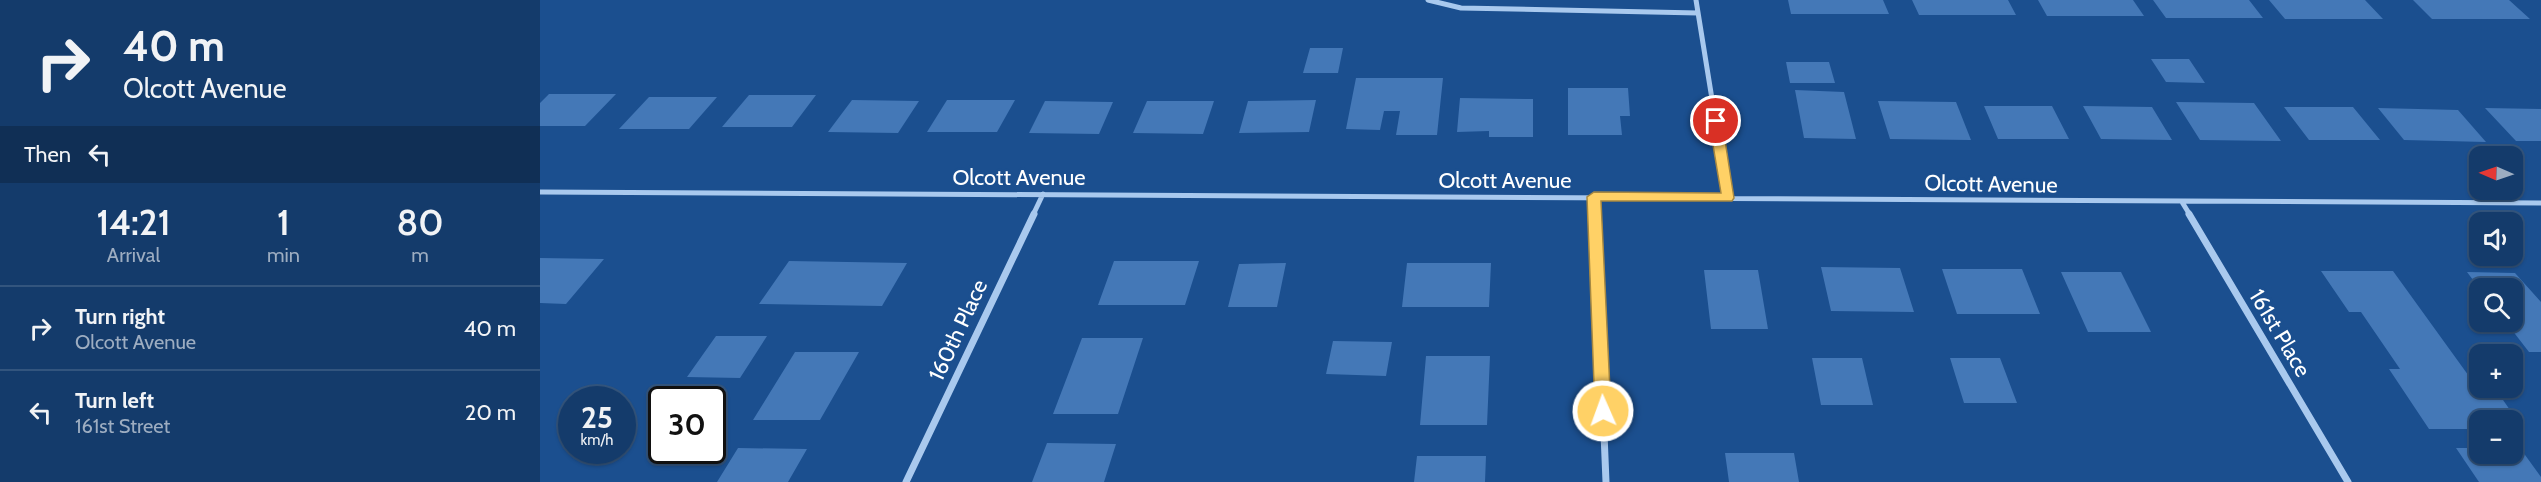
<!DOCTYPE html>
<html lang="en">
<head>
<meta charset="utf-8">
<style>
  body { margin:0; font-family:Cabin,sans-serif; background:#214673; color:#f1f3f6; height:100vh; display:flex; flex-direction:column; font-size:22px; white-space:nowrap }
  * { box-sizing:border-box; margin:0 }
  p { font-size:20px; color:#9dadc1 }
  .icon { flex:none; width:33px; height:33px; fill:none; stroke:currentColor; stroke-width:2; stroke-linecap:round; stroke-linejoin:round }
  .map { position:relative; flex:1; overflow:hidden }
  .sheet { display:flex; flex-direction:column; background:#143b6b; width:540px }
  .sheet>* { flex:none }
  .banner { background:#143b6b; color:#f1f3f6; overflow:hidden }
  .needle { width:39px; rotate:272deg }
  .fabs { position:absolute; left:1929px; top:146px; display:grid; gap:12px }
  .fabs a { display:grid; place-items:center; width:54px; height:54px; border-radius:12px; background:#143b6b; box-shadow:0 2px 4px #0004,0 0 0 2px #33557e; font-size:30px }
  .speed { position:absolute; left:18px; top:386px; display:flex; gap:12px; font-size:30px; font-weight:700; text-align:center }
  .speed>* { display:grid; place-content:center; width:78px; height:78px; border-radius:50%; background:#143b6b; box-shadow:0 2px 4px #0004,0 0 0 2px #33557e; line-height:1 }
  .speed small { font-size:15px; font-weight:400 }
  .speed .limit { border:3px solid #111; border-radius:9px; background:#fff; color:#111 }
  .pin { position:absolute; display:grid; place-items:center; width:51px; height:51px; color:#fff; margin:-26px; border:3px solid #fff; border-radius:50%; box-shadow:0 2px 6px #0007 }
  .me { position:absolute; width:66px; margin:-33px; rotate:358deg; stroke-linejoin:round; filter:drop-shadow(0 0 4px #0008) }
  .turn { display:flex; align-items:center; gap:21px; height:126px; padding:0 24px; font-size:27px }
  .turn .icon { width:78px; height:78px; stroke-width:2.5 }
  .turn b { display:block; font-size:42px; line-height:51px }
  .then { display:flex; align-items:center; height:57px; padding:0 24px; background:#0003; gap:12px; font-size:22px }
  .eta { display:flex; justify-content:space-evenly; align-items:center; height:102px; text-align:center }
  .eta b { font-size:36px; font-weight:600; line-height:42px }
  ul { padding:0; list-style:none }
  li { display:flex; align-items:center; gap:18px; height:84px; padding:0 24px; border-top:2px solid #33557e }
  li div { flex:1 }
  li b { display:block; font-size:22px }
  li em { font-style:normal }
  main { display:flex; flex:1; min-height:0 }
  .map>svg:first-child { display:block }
</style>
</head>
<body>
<main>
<section class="sheet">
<div class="banner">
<div class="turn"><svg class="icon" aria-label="right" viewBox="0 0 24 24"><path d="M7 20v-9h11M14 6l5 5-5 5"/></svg><div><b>40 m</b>Olcott Avenue</div></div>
<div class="then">Then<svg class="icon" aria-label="left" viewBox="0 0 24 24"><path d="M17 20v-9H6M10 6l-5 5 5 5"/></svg></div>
</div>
<div class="eta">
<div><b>14:21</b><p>Arrival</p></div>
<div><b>1</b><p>min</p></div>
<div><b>80</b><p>m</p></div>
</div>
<ul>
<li><svg class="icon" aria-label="right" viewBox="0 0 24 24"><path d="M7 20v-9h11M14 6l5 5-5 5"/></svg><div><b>Turn right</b><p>Olcott Avenue</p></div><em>40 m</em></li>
<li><svg class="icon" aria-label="left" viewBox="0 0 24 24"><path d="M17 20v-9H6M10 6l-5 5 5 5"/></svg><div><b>Turn left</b><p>161st Street</p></div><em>20 m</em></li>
</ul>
</section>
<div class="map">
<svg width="2001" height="482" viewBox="0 0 2001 482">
  <rect width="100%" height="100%" fill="#1b4f8f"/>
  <path fill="#4478b7" d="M1248,0H1343L1349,14H1251Z
    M1372,0H1468L1476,15H1379Z
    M1498,0H1593L1604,16H1507Z
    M1613,0H1709L1723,18H1626Z
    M1729,0H1825L1843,19H1745Z
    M1873,0H1969L1990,19H1892Z
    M770,48H803L798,73H763Z
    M1611,59H1649L1665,83L1626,82Z
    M1246,62H1289L1295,83H1250Z
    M816,78H903L897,135H856L860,111H844L840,130L806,129Z
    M1028,88H1088L1090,116H1080L1082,135H1028Z
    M1255,90L1304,92L1316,139L1264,138Z
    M9,94H76L45,126H0V103Z
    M209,95H276L252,127H182Z
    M109,97H177L149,129H79Z
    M920,98L993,99V137H949V131L917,132Z
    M312,100L379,101L358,133L288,132Z
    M407,100H475L457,132H387Z
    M776,100L769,132L699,133L708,101Z
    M505,101L573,102L559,134L489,133Z
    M607,101H674L663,134L593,133Z
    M1338,101L1416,102L1431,140L1350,139Z
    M1636,102L1714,103L1741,141L1660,140Z
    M1444,106H1512L1529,139H1458Z
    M1543,106L1612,107L1632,140L1561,139Z
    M1744,107H1813L1840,140H1769Z
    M1838,108L1918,110L1946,142L1864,140Z
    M1945,108L2001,109V141H1976Z
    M0,258L64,259L26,304L0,303Z
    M249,261L367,263L342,306L219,304Z
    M574,261H659L645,305H558Z
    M746,263L737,307H688L699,264Z
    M867,263H951L949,307H862Z
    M1281,267L1360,268L1374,312L1291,311Z
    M1402,269H1482L1500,314H1417Z
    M1164,270H1218L1228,329H1171Z
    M1781,271H1853L1931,379L1940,380V387H1954L1970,410L1943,409L1951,420H1940V429H1889L1849,369H1860L1821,312H1809Z
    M1521,272H1581L1611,332H1548Z
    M1927,272L1975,273L2001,302V352H1989L1965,321H1972V288H1939Z
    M176,336H227L200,378L147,377Z
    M542,338H603L578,414H513Z
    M793,341L852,342L846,376L786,374Z
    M255,352H319L280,420H213Z
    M886,356H950L947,425H880Z
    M1272,358H1322L1333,405H1281Z
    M1410,358H1460L1477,403H1424Z
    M507,443L576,444L564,482H492Z
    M198,448L267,449L248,482H177Z
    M1916,448H1940V453H1972V448H1980L2001,477V482H1939Z
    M1185,453H1254L1259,482H1189Z
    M877,456H946L945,482H874Z"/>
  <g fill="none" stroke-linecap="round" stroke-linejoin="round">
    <path stroke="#a9c9ee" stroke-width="5" d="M888,0L921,8L1158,13
      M1156,0L1188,198
      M0,192L2001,203
      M1054,197L1055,215
      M1642,202L1650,215
      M493,215L503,194"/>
    <path stroke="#a9c9ee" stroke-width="7" d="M1055,214L1066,482
      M1649,214L1808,482
      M366,482L494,214"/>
  </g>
  <path fill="#ffd166" stroke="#a68842" stroke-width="1.5" d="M1176,117L1182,121L1194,198L1192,201H1061L1071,411L1069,415L1063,417L1058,415L1055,411L1047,197L1054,192L1181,193L1169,121Z"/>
  <g text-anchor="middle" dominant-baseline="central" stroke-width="5" stroke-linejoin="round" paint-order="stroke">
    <g font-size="22" fill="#fff" stroke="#1b4f8f">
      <text x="479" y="177">Olcott Avenue</text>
      <text x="965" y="180">Olcott Avenue</text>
      <text transform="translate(1451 184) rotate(1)">Olcott Avenue</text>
      <text transform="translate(418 330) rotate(-65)">160th Place</text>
      <text transform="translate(1740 333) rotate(59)">161st Place</text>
    </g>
  </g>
</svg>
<div class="fabs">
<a><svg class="needle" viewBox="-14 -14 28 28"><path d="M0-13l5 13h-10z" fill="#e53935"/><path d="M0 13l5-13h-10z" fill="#9dadc1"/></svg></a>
<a><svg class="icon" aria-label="sound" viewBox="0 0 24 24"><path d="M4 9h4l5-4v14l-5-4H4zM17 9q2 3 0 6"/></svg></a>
<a><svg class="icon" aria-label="search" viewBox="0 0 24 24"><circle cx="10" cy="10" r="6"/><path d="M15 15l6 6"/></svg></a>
<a>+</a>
<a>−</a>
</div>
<div class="speed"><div>25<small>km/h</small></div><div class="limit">30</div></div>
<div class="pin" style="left:1176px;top:121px;background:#d93025"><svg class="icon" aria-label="arrive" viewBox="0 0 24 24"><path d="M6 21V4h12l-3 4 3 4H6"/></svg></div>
<svg class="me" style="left:1063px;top:411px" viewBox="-20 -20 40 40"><circle r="17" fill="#ffd166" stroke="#fff" stroke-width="3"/><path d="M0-11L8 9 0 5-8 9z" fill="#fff"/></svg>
</div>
</main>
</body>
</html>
